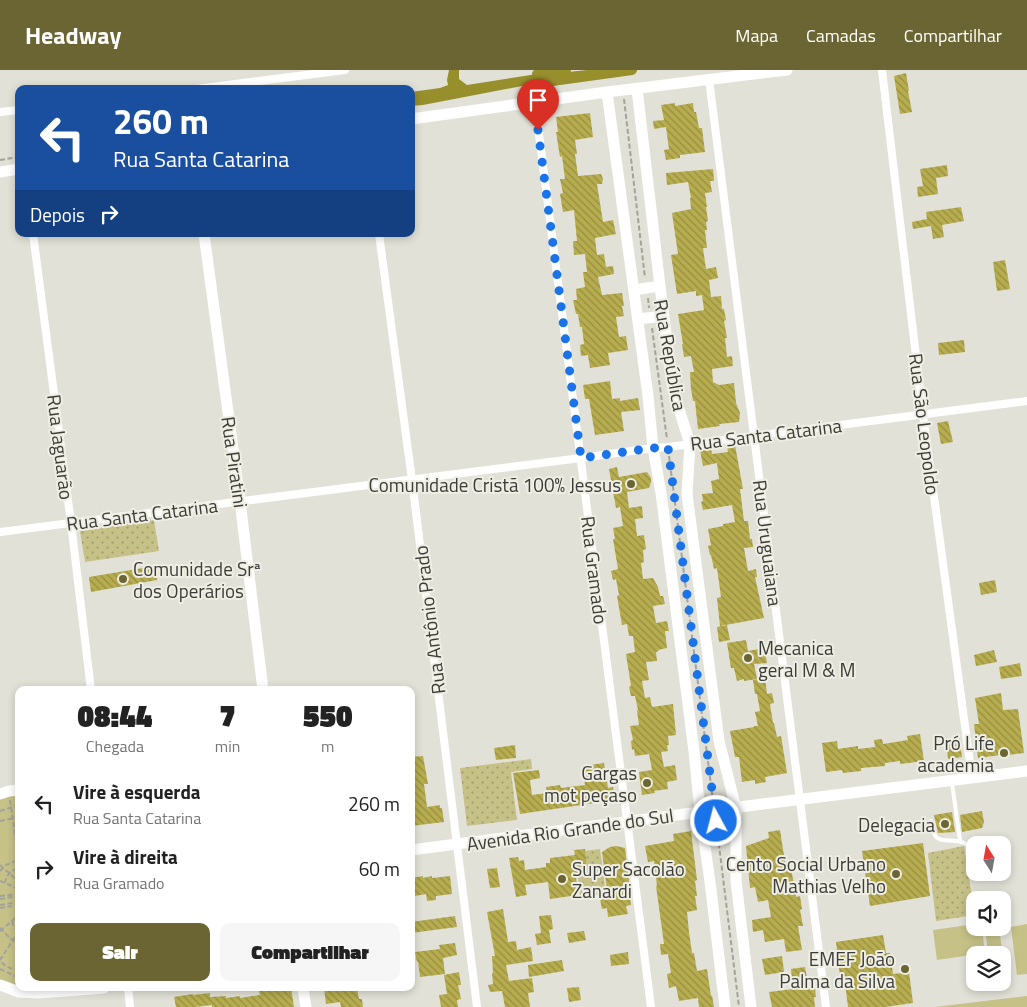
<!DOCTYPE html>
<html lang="pt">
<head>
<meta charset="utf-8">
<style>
  body { margin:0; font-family:"Titillium Web",sans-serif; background:#f6f6f6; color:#222; height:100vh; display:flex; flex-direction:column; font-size:19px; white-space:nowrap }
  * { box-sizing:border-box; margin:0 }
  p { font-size:16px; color:#767676 }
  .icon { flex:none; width:28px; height:28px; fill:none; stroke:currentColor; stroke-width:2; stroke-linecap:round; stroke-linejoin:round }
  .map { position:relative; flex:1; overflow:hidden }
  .panel { position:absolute; left:15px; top:616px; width:400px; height:305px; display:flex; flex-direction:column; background:#fff; border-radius:10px; box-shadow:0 2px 8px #0003 }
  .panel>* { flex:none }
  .guide { position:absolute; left:15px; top:15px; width:400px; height:152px; border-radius:10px; box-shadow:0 2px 8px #0003; background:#1a4fa0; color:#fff; overflow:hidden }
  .needle { width:32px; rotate:349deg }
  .fabs { position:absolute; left:966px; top:766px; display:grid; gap:10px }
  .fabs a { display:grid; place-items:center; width:45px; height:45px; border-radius:10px; background:#fff; box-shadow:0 2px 8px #0003; font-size:25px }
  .pin { position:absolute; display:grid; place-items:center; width:42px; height:42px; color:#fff; margin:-51px -21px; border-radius:50% 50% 50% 0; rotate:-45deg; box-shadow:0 0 5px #0007 }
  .pin .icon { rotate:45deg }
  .me { position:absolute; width:55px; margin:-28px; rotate:353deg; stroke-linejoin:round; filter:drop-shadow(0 0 4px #0008) }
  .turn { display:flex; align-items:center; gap:18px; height:105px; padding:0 15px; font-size:22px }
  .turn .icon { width:65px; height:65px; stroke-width:2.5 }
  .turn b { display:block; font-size:35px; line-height:42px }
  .then { display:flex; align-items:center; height:48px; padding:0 15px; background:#0003; gap:10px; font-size:19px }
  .eta { display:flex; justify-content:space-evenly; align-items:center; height:85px; text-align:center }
  .eta b { font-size:30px; font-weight:800; line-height:35px }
  .cta { display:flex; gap:10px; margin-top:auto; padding:10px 15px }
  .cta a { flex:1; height:58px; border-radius:10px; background:#6a6532; color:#fff; font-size:20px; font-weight:800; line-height:58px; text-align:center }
  .cta a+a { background:#f6f6f6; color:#222 }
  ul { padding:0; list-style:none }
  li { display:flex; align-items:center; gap:15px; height:65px; padding:0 15px }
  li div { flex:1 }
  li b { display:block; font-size:19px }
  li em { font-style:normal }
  header { display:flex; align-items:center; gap:30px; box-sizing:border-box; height:70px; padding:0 25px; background:#6a6532; color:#fff }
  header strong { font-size:24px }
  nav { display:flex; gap:28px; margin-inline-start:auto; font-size:18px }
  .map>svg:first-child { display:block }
</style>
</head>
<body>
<header>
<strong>Headway</strong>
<nav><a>Mapa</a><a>Camadas</a><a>Compartilhar</a></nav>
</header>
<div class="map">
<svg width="1027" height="937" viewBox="0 0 1027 937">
  <defs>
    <pattern id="grass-dots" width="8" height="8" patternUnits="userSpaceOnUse" patternTransform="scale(1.25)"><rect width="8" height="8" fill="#c6c187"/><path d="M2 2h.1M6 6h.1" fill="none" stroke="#a29e6f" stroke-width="1.8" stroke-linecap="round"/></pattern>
    <pattern id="building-back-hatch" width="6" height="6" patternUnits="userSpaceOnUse" patternTransform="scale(1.25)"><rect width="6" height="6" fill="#b7ad4f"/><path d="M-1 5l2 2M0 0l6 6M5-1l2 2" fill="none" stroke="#968e43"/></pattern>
  </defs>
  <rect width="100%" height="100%" fill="#e2e1d7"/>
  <path fill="url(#grass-dots)" d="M154,450L159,481L85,492L80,461Z
    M531,689L532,699L511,702L517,750L467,756L460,698Z
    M964,776L975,845L936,851L928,783Z
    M600,779L606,824L580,828L578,807L585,806L584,799L587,798L585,781Z"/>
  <path fill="#c6c187" d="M19,724V918H18L0,911V728Z
    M975,854V858H982L985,883L937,890L933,860Z
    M1027,854V904L1017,905L1011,857Z
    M985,858H999L1002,880L988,883Z
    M1027,926V937H935Z"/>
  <path fill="#978e2c" d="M449,0H459V9L467,15L537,4L538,13L423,35L411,36V22L440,18L448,15L447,10Z"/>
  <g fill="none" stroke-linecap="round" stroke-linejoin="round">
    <path stroke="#978e2c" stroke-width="3" d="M536,7L601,0"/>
    <path stroke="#978e2c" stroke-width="10" d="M566,0L537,4L538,13L632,0"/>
  </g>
  <path fill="url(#building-back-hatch)" d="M906,3L909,21H908L912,42L900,44L894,6Z
    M675,33V36L693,33L694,42H696L699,58H702L705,82L680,85V88L666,90L664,80L669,79L666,57L654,59L653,51L664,50L661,35Z
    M590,43L593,67L575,70L577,84H575L578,106L601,104L603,109L602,114H597L603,152L613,150L616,164L595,168L597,185L604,184L606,197L613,196L614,204L598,207L602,225L622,223L624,236H622L624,246L616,247L619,267L626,266L628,280L608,283L610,295L590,298L588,285L581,286L580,275L584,274L582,257H580L578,244H576L573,230H577L576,219L585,217L583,202H587L585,184L574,185L573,171H577L574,140L563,142L560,124L563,123L560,109H565L562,86L560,87L556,62H558L556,47Z
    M947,95L948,106L936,108L938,124L918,127L917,117L923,116L920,99Z
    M713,99L714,111H710L712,122L705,123L707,137H706L708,151L706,152L707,160H705L707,178H703L706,199L716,197L718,208L709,210L711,227L721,226L722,239H724L726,250L724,251L727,268H725L727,287L732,286L733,296L712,299L713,312L719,315L734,313L736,333L740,343L739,352L719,354L720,356L698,359L695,331H693L691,319L690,302H694L691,286L684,287L682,274H683L678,244L704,240L702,225L696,226V221L677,224L671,185L678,184L672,143L691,139L690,128H691L688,112L667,115L666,103Z
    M961,137L964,151L942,155L944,167L933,169L931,156L913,159L912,152L927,149L926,142Z
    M1005,190L1010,219L997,221L993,192Z
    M964,270L965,282L939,285L938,273Z
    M610,311L612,329L620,328V331L638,328L640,340L621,342L624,361L595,365L589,329H585L583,315Z
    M948,351L953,372L941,374L937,353Z
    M735,375L743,419H740L744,451H748L750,469H752L753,477L744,478L748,501L756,499L757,507H755L764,548L720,556L717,528L721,527L717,498L714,499L711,485H710L708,476L711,475L708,459L723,456V454L735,452L732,435L703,440L701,432L703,431L702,424L713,423L711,411L719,409L717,393L703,396L700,380L711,378L712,384L728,382L727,376Z
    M617,397L619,407L647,402L651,408V412L649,418L627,422L629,438L642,436L643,448L635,449L637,466L644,465L646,479L643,480L644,492L641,493L643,509L653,508L658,517L660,526H663L665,534L653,536L656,553L667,551L669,561H665L667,578L658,580L659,581L656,582L657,591L646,592L649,610L642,611L645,628L650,627L652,637L673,634L676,665L668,666L669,675H667L668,681L661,682L664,697L675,695L677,710L667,712L668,719L654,721L655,723L642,725L639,702L652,700L649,684L635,686L634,679L632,680L631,671L633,670L630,656L639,655L637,641L638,640L635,626H631L629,617L631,616L626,584L635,582L633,566H629L627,554L622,555L617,526L619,525L616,509L613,510L611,501L618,499L613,469H615L613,458L623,456L620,437L616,438L609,399Z
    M155,496L157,510L91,522L89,507Z
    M995,510L997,522L981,525L979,513Z
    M727,555L730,570L719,572L717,557Z
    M746,570L748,581L764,578L767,593L754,594L757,609L744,611V609L737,611L734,598H731L727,573Z
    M994,580L997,592L976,596L974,585Z
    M1020,593L1022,606L1001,609L999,597Z
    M765,608L767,624L772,623L774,633L770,634L773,653H774L777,667L781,666L787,703L765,707L766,712L755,714V710L742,712L739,687H735L730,661L754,657V656H758L755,642L760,641L757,624H755L753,610Z
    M1001,623L1003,640L1018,639L1024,683L1008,685V684L978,688L974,654H979L975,628Z
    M920,664L924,691L900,694V691L885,693V696L861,698V701L843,703L842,700L826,702L822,673L837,671L838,679L858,676V679L875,677L874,670L882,669L883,674L908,670L907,666Z
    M959,667L962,687L948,689L946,669Z
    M515,675L516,688L496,690L494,678Z
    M423,686L428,714H424L427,737L440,735V738H442L444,752L411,756V687Z
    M604,693L608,718L613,717L615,730L520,744L513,703L539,700L540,708L530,710L532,725L547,723L546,717L560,715L561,718L585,715L582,696Z
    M982,741L984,752L982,758L962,762L960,745Z
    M952,742L955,762L938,763L934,745Z
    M780,760L786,798H791L796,827L800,826L802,839L800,840L803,856H798L802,880L786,882L784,869L765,872L763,860L753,862L752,850L771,847L768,830L758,832L755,817L750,818L746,776L769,768L768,762Z
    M691,761L697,810L695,811L697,826H695L697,840L687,842L689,862L692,883H694L697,901L707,899L711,926L712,925L714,937H699L698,928L679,931L676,916L669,918L667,904L671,903L668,884L661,885L660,874H664L656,816H657L654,791L648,792L645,776L674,771L673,764Z
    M923,773L930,826L870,836L862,781Z
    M616,776L625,778L630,820L629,821L631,835L626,836L628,844L608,847L607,838L602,839L600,829L608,828L602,782L610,777Z
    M585,779L587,798H583L584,806L576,807L578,825L550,829L548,812L525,815L527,825L516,827L509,788L518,787L519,791L524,790L525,800L546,797V793H550V788L575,785L574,780Z
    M497,798L500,817L490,818L487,799Z
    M423,806V808L432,806V808L450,806L452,824L436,826V830L427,831L426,824L415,826V824L411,825V808Z
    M503,839L508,872L516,871L517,880L531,877L533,891L506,895L509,911L532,908L534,922L528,923L530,937H505L502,921L490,922L488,915L493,914L492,903H493L492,886H495L487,842Z
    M551,845L553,859L549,860L551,873L537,875L535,864L541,863L539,846Z
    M455,846L457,857L411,863V852Z
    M584,861L586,870L569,873L567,863Z
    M883,865L886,883H890L893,904L909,902L913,933L885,937H848L844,905L840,906L836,872Z
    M455,873L457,885L443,888L445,904L420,907L418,891L417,892L415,882L440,879L439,875Z
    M628,882L629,894L611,896L610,885Z
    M782,886L784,902L765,905L762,889Z
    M562,890L564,901L529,907L528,895Z
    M805,897L809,919L815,918L816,927H814L815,937H772L769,922L793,919L791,899Z
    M459,902L461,915H458L461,929L457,930L458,937H441L439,925L447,924L444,905Z
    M579,917L581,930L569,932L567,918Z
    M258,918H291L294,937H212V935L195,937H176L174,927L193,924V925L210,923V927L226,926V928L240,926V928L260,925Z
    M324,918H344V920L357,918L359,929H362L363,937H341L340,932L326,934Z"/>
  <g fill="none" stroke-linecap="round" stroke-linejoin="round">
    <path stroke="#a3a39b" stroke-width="2" stroke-dasharray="5 2.5" stroke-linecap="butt" d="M624,29L645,208
      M0,90L19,87
      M648,228L649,238
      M652,258L667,369
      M669,386L713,731
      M10,730L19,792
      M0,741L19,735
      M0,751L19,747
      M716,751L739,937
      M0,795L19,812
      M0,801L6,795L18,790
      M0,811L19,819
      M5,813C6,805 11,800 19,798
      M0,826L19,824
      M0,829L18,826
      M0,835L18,832
      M0,838L18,835
      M12,851L14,857L19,861
      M0,858L11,869L19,873
      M0,861L19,845
      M19,861L0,890C4,897 12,899 19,900
      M0,899L19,908"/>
    <path stroke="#fff" stroke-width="4" d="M952,713L960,771
      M931,751C932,756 933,763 936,767C943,775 964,764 975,783"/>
    <path stroke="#fff" stroke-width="8" d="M882,0L923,345L972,708
      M709,9L826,937
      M196,19L345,0
      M535,33L651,937
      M0,42L19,40
      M33,164L71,453L91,620
      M379,164L412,410L477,937
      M0,462L581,388L653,378L668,377L1027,331
      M128,918L130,937"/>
    <path stroke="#fff" stroke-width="11" d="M637,19L660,216L673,320L690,374L687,424L719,671L736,738V811L751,937
      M607,22L648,326L653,378L661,423L694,681L700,742L710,812L725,937
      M411,49L607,22L787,0
      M0,102L19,99
      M204,164L240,431L263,620
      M634,220L660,216
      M638,249L664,246
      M0,724L9,721L19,720
      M411,780L715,740L1027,701
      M0,915L19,922L38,923L104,918
      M303,918L306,937"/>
  </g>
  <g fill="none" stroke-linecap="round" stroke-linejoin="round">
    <path stroke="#1a73e8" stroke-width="9" stroke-dasharray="0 16.2" d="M538,60L581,388L653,378L668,377L716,751"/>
  </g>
  <g fill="#6a6532" stroke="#efeee4" stroke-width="2">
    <circle cx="631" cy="414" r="5"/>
    <circle cx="123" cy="509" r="5"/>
    <circle cx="748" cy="588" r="5"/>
    <circle cx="1004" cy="683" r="5"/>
    <circle cx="647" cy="713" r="5"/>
    <circle cx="945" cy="754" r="5"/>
    <circle cx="896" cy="804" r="5"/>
    <circle cx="562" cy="809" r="5"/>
    <circle cx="905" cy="899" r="5"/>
  </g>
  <g text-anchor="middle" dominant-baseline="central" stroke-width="4" stroke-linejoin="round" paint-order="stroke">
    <g font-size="19" fill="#3c3c38" stroke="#efeee4">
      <text transform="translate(671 285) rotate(80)">Rua República</text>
      <text transform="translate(925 354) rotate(83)">Rua São Leopoldo</text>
      <text transform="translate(766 364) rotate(-7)">Rua Santa Catarina</text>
      <text transform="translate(61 377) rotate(83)">Rua Jaguarão</text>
      <text transform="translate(235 392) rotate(82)">Rua Piratini</text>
      <text transform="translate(142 444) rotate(-7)">Rua Santa Catarina</text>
      <text transform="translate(768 473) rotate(83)">Rua Uruguaiana</text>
      <text transform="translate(595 500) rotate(83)">Rua Gramado</text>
      <text transform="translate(429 550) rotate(-97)">Rua Antônio Prado</text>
      <text transform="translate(570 759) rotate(-8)">Avenida Rio Grande do Sul</text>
    </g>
    <g font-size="19" fill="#3c3c38" stroke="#efeee4" text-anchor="end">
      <text x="621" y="414">Comunidade Cristã 100% Jessus</text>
      <text x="133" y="498" text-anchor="start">Comunidade Srª<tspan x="133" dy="22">dos Operários</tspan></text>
      <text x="758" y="577" text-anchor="start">Mecanica<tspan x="758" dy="22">geral M &amp; M</tspan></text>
      <text x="994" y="672">Pró Life<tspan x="994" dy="22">academia</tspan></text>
      <text x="637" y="702">Gargas<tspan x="637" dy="22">mot peçaso</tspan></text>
      <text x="935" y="754">Delegacia</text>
      <text x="886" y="793">Cento Social Urbano<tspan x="886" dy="22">Mathias Velho</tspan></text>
      <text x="572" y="798" text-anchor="start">Super Sacolão<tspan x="572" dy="22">Zanardi</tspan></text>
      <text x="895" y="888">EMEF João<tspan x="895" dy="22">Palma da Silva</tspan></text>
    </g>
  </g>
</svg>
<div class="fabs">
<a><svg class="needle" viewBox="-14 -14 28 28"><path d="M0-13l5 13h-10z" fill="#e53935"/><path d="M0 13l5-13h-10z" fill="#767676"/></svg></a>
<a><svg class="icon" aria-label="sound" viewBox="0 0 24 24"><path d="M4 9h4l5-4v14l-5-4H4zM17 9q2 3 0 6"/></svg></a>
<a><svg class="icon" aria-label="layers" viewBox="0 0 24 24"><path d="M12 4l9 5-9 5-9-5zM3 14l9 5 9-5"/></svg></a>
</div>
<div class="pin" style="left:538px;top:60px;background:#d93025"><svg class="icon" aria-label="arrive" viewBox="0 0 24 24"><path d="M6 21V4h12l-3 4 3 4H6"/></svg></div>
<svg class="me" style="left:716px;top:751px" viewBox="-20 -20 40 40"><circle r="17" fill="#1a73e8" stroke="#fff" stroke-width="3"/><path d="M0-11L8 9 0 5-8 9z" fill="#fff"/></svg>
<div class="guide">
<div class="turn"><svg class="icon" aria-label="left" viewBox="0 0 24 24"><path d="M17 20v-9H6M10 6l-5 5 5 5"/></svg><div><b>260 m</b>Rua Santa Catarina</div></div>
<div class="then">Depois<svg class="icon" aria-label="right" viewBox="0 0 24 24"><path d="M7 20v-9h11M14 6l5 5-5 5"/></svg></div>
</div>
<section class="panel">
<div class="eta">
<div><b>08:44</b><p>Chegada</p></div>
<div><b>7</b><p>min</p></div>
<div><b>550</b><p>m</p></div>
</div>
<ul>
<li><svg class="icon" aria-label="left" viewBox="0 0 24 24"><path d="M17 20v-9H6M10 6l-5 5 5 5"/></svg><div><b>Vire à esquerda</b><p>Rua Santa Catarina</p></div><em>260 m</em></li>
<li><svg class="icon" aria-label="right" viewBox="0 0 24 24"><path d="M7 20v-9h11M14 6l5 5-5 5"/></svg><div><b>Vire à direita</b><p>Rua Gramado</p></div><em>60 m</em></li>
</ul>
<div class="cta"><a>Sair</a><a>Compartilhar</a></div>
</section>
</div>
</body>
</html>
